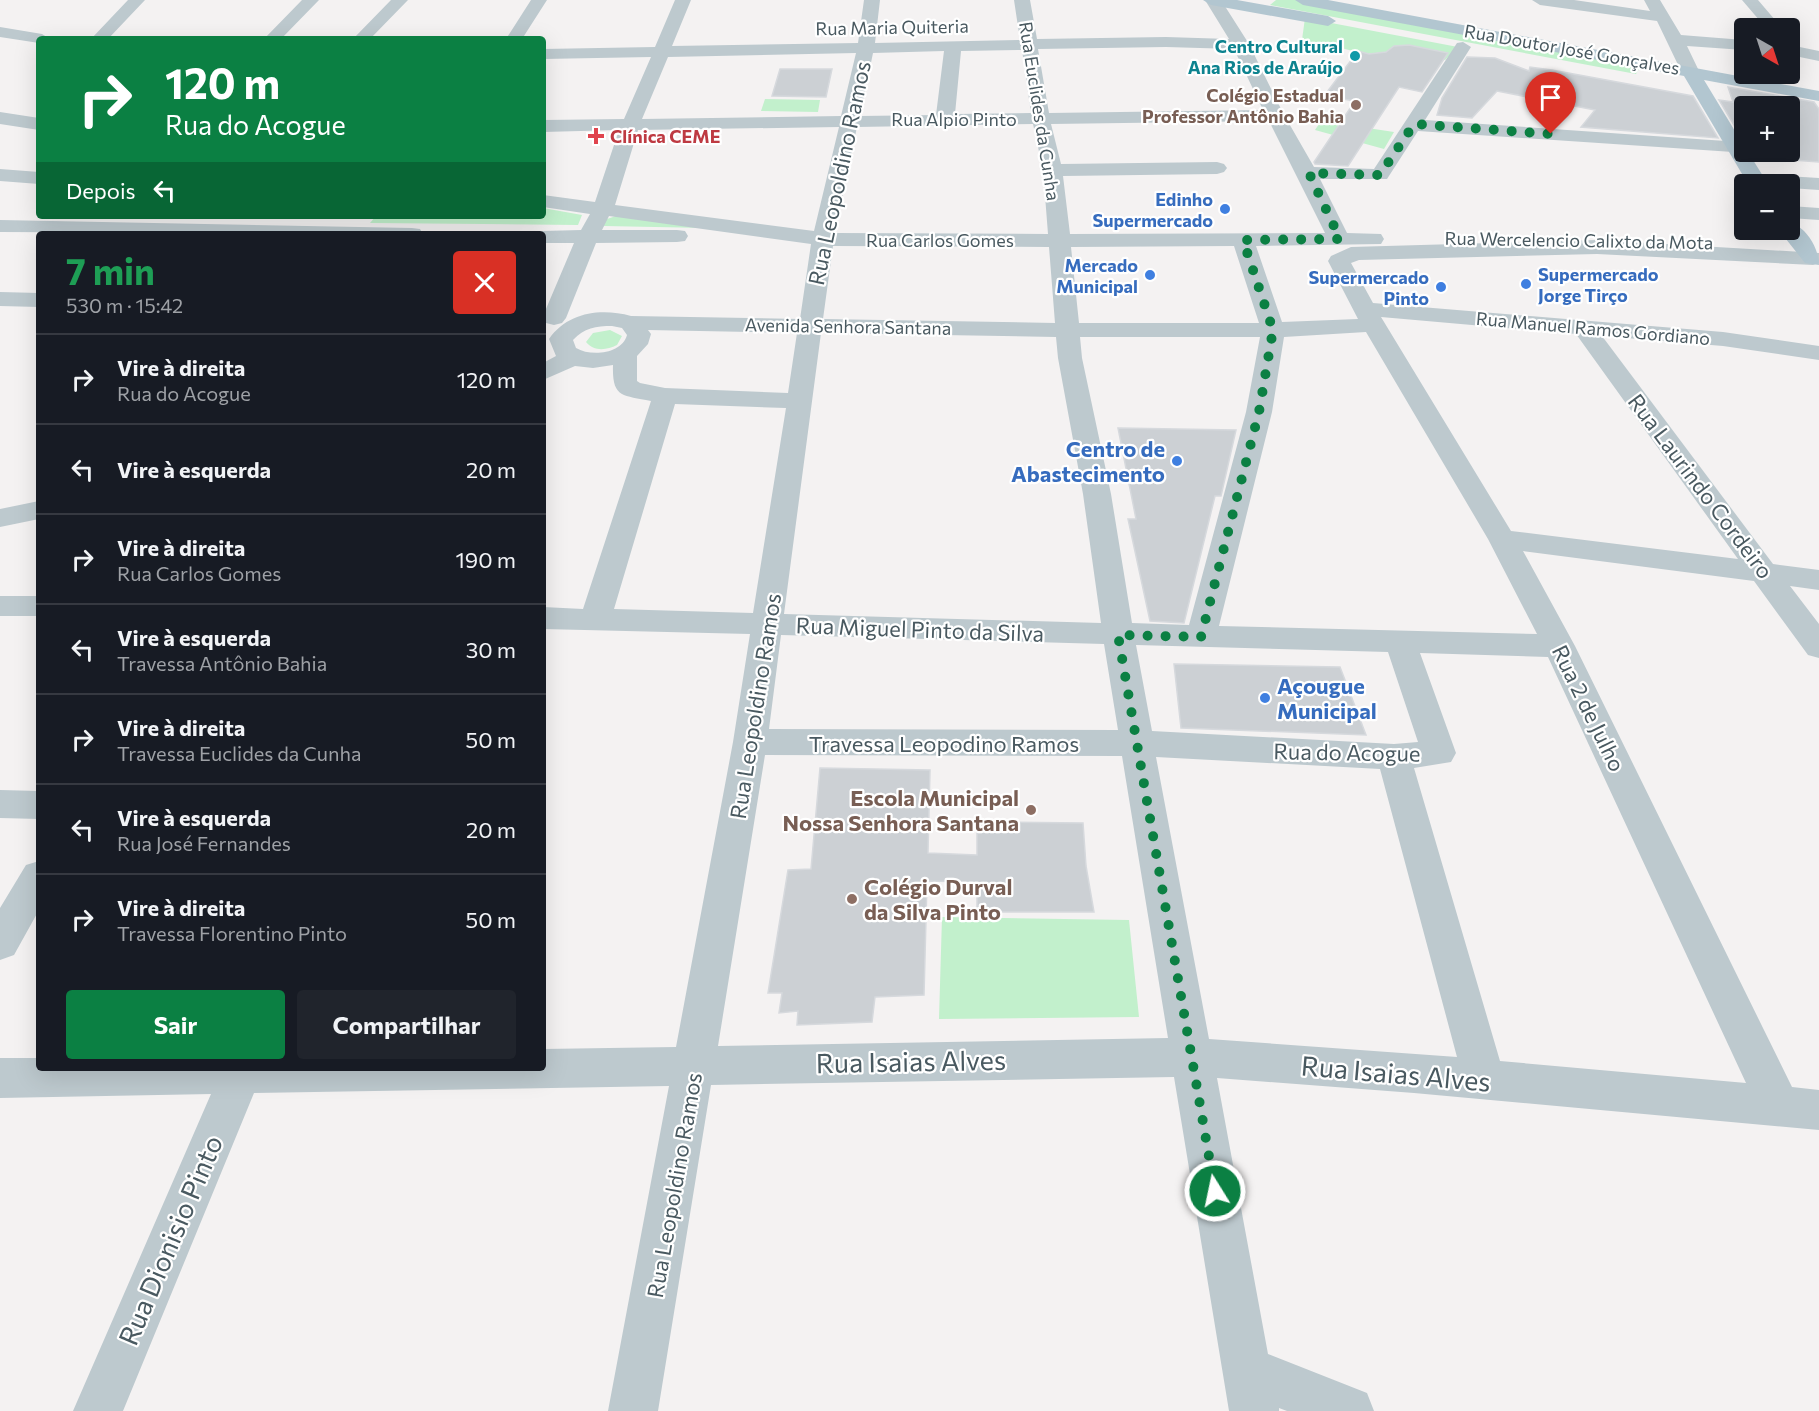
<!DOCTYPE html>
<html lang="pt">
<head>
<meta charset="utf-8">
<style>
  body { margin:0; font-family:Commissioner,sans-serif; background:#20242c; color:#f1f3f6; height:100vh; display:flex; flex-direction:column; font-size:22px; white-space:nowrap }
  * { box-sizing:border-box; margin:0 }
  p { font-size:20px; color:#9ea1a6 }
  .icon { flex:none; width:33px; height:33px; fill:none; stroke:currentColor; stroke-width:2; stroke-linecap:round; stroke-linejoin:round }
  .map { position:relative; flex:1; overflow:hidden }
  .panel { position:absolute; left:36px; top:231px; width:510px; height:840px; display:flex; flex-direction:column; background:#171b24; border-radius:6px; box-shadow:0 6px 24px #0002 }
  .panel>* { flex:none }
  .hud { position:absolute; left:36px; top:36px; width:510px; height:183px; border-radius:6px; box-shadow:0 6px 24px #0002; background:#0b8043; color:#fff; overflow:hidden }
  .needle { width:39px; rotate:141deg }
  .buttons { position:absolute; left:1734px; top:18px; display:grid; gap:12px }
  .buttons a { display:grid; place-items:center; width:66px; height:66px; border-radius:6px; background:#171b24; box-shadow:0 6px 24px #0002; font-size:30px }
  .pin { position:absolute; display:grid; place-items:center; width:51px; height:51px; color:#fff; margin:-62px -26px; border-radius:50% 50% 50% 0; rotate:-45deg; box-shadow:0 0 6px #0007 }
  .pin .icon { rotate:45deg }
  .me { position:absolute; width:66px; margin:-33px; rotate:350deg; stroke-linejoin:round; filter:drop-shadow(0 0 4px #0008) }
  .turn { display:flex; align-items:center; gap:21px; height:126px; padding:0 30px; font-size:27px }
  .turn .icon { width:78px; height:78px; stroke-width:2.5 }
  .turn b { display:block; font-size:42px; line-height:51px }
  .then { display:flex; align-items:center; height:57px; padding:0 30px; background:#0003; gap:12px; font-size:22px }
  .round { display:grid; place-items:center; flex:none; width:63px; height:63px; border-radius:6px; background:#20242c }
  .overview { display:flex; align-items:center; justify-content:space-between; height:102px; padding:0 30px }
  h1 { font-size:36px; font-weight:700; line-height:45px; color:#1e9e55 }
  .cta { display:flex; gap:12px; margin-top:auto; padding:12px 30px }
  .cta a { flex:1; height:69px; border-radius:6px; background:#0b8043; color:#fff; font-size:24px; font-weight:700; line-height:69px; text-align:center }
  .cta a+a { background:#20242c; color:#f1f3f6 }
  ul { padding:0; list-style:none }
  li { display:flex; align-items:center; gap:18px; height:90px; padding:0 30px; border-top:2px solid #363941 }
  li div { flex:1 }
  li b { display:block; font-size:22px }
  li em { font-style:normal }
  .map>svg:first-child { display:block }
</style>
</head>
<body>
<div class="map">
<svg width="1819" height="1411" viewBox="0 0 1819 1411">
  <rect width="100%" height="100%" fill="#f4f2f2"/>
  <path fill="#c2f0cc" d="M1276,0H1302L1638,63L1639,69L1636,74L1270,5Z
    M1305,18L1458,47L1445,60L1386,52L1365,54L1337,47H1329L1324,51L1301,47Z
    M765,99L820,100L818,112L761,111Z
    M1321,121L1394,132L1384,149L1315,130Z
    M543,208L582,215L578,225L370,223L376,216H543Z
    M616,216L706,228L604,226V220Z
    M610,330L622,336L617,345C607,350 594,352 586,342L593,333Z
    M942,917L1129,920L1139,1017L939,1019Z"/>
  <path fill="#ccd0d4" stroke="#d6d9dd" stroke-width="1.5" d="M1409,45L1448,53L1422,92L1399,87L1348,166L1315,164L1314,162L1355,101L1324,96L1358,51L1369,54L1386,52L1394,46Z
    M1467,57L1495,58L1529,71L1530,67L1552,70L1693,96L1718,138L1581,127L1595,110L1497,91L1472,118L1437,115L1442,98Z
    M780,69H832L826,97L772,96Z
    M1728,87L1814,102L1819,109V162L1779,159L1759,152H1790V106H1744L1743,140L1719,100L1733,102Z
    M1118,428L1236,430L1221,496H1215L1184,623L1150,621L1128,519H1136Z
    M1174,664L1340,667L1366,735L1181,728Z
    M820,768L930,770L928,853L977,855V822L1083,823L1086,866L1094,912H977V882L927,881L924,995L875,997L872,1022L797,1025L798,1011L779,1013L782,993H768L788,870L811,869Z"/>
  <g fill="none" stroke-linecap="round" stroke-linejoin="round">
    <path fill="#bdc9ce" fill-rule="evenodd" d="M128,0H145L108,39H91Z
      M302,0H319L281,39H264Z
      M391,0H408L370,39H353Z
      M531,0H547L522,39H506Z
      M675,0H691L672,46L858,43L864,0H880L875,43L1020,40L1014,0H1030L1037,39L1166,37L1229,39L1205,0H1221L1249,44L1283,113L1314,167L1374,169L1457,43L1463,42L1471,47L1425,120L1740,142L1743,146L1740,150L1733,152L1418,131L1387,179H1320L1347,233L1381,234L1384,239L1381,244L1256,246L1282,322L1358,319L1328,261L1331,256L1351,247L1597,240L1819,253V263L1813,265L1597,254L1359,260L1351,263L1373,303L1723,332L1819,346V360L1723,346L1602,336L1773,564L1819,570V590L1790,586L1819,624V658L1808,655L1754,581L1523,551L1575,646L1792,1087L1819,1090V1130L1414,1093L1217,1078L1268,1354L1367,1393L1374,1411H1287L1279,1408V1411H1229L1174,1077L711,1085L658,1411H608L669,1086L254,1093L123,1411H73L211,1094L0,1098V1058H39V1068H543V1049L676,1047L733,742L750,634L543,629V607L583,609L651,401C622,395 612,398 613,365L593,368L575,366L543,380V363L556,356L549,339C568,312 601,308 631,316L800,319L811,244L609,216L602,230H677L685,231L688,236L685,241L677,242L596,243L566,318L562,323L554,325L546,323L543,316L574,243H543V234H534L543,231L581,230L590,214L543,207V195L595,202L619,130L543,132V120L624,119L651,57L543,59V49L655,47ZM1166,47L1234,49L1263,110L1049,113L1038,49ZM1022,50L1031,113L955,114L961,51ZM944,51L936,115L860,116L873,53ZM856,53L841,116L642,119L668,57ZM1269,121L1325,233L1070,234L1063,176L1217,174L1224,172L1227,168L1224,164L1217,162L1061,164L1051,124ZM1033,124L1043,170L1048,234L835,233L857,127ZM839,127L814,231L615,205L638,130ZM833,246L1049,247L1055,323L823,319ZM1234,246L1259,323H1079L1071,247ZM1381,317L1576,334L1738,559L1511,531ZM612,326L622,328L627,335C622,354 591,357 576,348L573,340C584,328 596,326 612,326ZM648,330L797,333L788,393L665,388L640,383L637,381V356L648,344L651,334ZM1366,332L1488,539L1537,634L1219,626L1272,412L1284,337ZM821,333L1056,337L1058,358L1083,494L1101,623L784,614ZM1080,337H1260L1246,412L1189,625L1132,623L1111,494L1082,358ZM675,404L786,408L753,613L614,609ZM781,635L1104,644L1118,730L769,729ZM1136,645L1388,652L1418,742L1394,744L1152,731ZM1420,653L1548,657L1746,1083L1500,1061L1414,768L1451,762L1456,753ZM765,755L1122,756L1168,1038L718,1046ZM1156,757L1380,769L1457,1057L1209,1039Z
      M1532,0H1574L1650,11L1644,0H1660L1681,35L1744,40V50L1687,46L1699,71L1696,75H1684L1681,71L1657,21L1540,5Z
      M1742,0H1758L1782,28H1766Z
      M0,27L42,34L50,39H39V43L0,37Z
      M1790,45L1819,51V61L1790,55Z
      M0,112L39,118V130L0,124Z
      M0,169L39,172V184L0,181Z
      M1755,174L1819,178V190L1790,188V184H1748L1745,180L1748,176Z
      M1790,206L1819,208V220L1790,218Z
      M0,220L412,228L420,229L423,234L0,232Z
      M0,292L39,293V307L0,306Z
      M39,501V519L0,527V509Z
      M0,596H39V616H0Z
      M0,790L39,791V819L0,818Z
      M39,861V910L14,955L0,960V908L26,865Z"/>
    <path fill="#b2c6d0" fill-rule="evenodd" d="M1203,0H1237L1328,16L1336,21L1328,26L1211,5Z
      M1295,0H1328L1819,91V101L1704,80L1744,146V152H1748L1768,184H1748L1684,76L1303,5Z
      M1790,223C1807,227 1819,249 1819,265L1805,263L1782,234L1780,230H1790Z"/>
  </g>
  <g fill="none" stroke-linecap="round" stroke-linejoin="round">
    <path stroke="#0b8043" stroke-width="10" stroke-dasharray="0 18" d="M1215,1191L1118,635L1201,637L1259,412L1273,330L1243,240L1340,239L1309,173L1380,175L1414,124L1551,134"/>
  </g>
  <circle fill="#0f9aa8" stroke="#fff" stroke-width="2" cx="1355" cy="56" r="6"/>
  <g fill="#8d6e63" stroke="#fff" stroke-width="2">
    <circle cx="1356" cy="105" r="6"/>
    <circle cx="1031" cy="810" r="6"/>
    <circle cx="852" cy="899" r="6"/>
  </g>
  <path fill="#e0444e" stroke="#fff" stroke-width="2" d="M593 127h6v6h6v6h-6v6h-6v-6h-6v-6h6z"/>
  <g fill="#3f7fe0" stroke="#fff" stroke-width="2">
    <circle cx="1225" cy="209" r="6"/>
    <circle cx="1150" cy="275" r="6"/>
    <circle cx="1526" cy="284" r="6"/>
    <circle cx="1441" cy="287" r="6"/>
    <circle cx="1177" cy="461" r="6"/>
    <circle cx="1265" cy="698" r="6"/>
  </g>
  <g text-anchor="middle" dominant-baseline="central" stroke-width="4.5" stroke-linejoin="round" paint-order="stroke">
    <g font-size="18" fill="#495960" stroke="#fff">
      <text transform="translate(892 27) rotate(-1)">Rua Maria Quiteria</text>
      <text transform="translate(1572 49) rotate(10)">Rua Doutor José Gonçalves</text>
      <text transform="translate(1040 111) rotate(81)">Rua Euclides da Cunha</text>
      <text x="954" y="119">Rua Alpio Pinto</text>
      <text x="940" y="240">Rua Carlos Gomes</text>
      <text transform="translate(1579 240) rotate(1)">Rua Wercelencio Calixto da Mota</text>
      <text transform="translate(848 326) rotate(1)">Avenida Senhora Santana</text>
      <text transform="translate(1593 328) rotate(5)">Rua Manuel Ramos Gordiano</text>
    </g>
    <g font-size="18" font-weight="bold" fill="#0d838f" stroke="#fff" text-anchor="end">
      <text x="1343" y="46">Centro Cultural<tspan x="1343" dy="21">Ana Rios de Araújo</tspan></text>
    </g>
    <g font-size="18" font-weight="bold" fill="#785e54" stroke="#fff" text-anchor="end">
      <text x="1344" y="95">Colégio Estadual<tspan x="1344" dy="21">Professor Antônio Bahia</tspan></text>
    </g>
    <g font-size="18" font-weight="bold" fill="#be3a42" stroke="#fff" text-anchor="start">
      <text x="610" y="136">Clínica CEME</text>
    </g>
    <g font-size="18" font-weight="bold" fill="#366cbe" stroke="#fff" text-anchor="end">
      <text x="1213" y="199">Edinho<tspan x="1213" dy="21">Supermercado</tspan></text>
      <text x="1138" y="265">Mercado<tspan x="1138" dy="21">Municipal</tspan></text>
      <text x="1538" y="274" text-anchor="start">Supermercado<tspan x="1538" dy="21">Jorge Tirço</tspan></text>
      <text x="1429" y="277">Supermercado<tspan x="1429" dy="21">Pinto</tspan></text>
    </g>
    <g font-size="22" fill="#495960" stroke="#fff">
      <text transform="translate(839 173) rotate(-78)">Rua Leopoldino Ramos</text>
      <text transform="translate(1701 486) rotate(53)">Rua Laurindo Cordeiro</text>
      <text transform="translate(920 629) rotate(2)">Rua Miguel Pinto da Silva</text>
      <text transform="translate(755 706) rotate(-81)">Rua Leopoldino Ramos</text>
      <text transform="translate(1589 708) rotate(64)">Rua 2 de Julho</text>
      <text x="944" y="743">Travessa Leopodino Ramos</text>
      <text transform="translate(1347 752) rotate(1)">Rua do Acogue</text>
      <text transform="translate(674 1185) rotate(-80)">Rua Leopoldino Ramos</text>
    </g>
    <g font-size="22" font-weight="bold" fill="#366cbe" stroke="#fff" text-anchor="end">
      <text x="1165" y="448">Centro de<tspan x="1165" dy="25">Abastecimento</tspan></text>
      <text x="1277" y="685" text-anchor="start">Açougue<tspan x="1277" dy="25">Municipal</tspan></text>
    </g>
    <g font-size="22" font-weight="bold" fill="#785e54" stroke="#fff" text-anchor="end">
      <text x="1019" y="797">Escola Municipal<tspan x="1019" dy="25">Nossa Senhora Santana</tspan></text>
      <text x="864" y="886" text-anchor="start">Colégio Durval<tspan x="864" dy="25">da Silva Pinto</tspan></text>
    </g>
    <g font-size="27" fill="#495960" stroke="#fff">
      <text transform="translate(911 1061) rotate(-1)">Rua Isaias Alves</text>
      <text transform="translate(1396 1073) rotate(5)">Rua Isaias Alves</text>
      <text transform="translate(170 1240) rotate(-67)">Rua Dionisio Pinto</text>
    </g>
  </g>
</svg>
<div class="buttons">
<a><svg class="needle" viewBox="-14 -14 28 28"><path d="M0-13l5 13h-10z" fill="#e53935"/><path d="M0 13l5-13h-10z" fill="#9ea1a6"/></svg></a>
<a>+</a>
<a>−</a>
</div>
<div class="pin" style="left:1551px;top:134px;background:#d93025"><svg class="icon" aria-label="arrive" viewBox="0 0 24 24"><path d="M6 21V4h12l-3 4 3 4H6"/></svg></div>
<svg class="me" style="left:1215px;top:1191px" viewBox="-20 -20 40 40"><circle r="17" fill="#0b8043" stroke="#fff" stroke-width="3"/><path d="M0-11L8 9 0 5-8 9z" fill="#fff"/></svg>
<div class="hud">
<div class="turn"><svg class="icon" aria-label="right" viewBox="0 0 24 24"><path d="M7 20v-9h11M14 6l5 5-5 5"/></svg><div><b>120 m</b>Rua do Acogue</div></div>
<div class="then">Depois<svg class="icon" aria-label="left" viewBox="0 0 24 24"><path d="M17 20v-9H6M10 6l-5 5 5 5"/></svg></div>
</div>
<section class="panel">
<div class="overview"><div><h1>7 min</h1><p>530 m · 15:42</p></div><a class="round" style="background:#d93025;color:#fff"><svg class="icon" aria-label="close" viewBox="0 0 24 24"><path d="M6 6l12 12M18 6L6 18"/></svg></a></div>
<ul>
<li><svg class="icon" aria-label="right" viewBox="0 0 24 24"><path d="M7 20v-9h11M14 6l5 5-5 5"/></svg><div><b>Vire à direita</b><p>Rua do Acogue</p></div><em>120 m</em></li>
<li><svg class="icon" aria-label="left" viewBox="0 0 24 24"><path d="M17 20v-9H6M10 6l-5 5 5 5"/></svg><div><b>Vire à esquerda</b></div><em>20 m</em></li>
<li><svg class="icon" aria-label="right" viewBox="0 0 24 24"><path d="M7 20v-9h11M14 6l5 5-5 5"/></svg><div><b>Vire à direita</b><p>Rua Carlos Gomes</p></div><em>190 m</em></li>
<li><svg class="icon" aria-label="left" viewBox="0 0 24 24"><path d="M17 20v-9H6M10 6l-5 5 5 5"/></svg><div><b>Vire à esquerda</b><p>Travessa Antônio Bahia</p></div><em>30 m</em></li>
<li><svg class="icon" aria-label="right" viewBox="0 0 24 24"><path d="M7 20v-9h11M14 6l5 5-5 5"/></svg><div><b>Vire à direita</b><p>Travessa Euclides da Cunha</p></div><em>50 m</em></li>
<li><svg class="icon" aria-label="left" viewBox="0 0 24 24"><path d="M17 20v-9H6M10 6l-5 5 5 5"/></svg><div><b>Vire à esquerda</b><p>Rua José Fernandes</p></div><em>20 m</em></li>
<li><svg class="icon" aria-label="right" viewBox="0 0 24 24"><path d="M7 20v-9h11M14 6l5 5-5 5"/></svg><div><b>Vire à direita</b><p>Travessa Florentino Pinto</p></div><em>50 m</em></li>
</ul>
<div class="cta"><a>Sair</a><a>Compartilhar</a></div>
</section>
</div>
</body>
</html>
